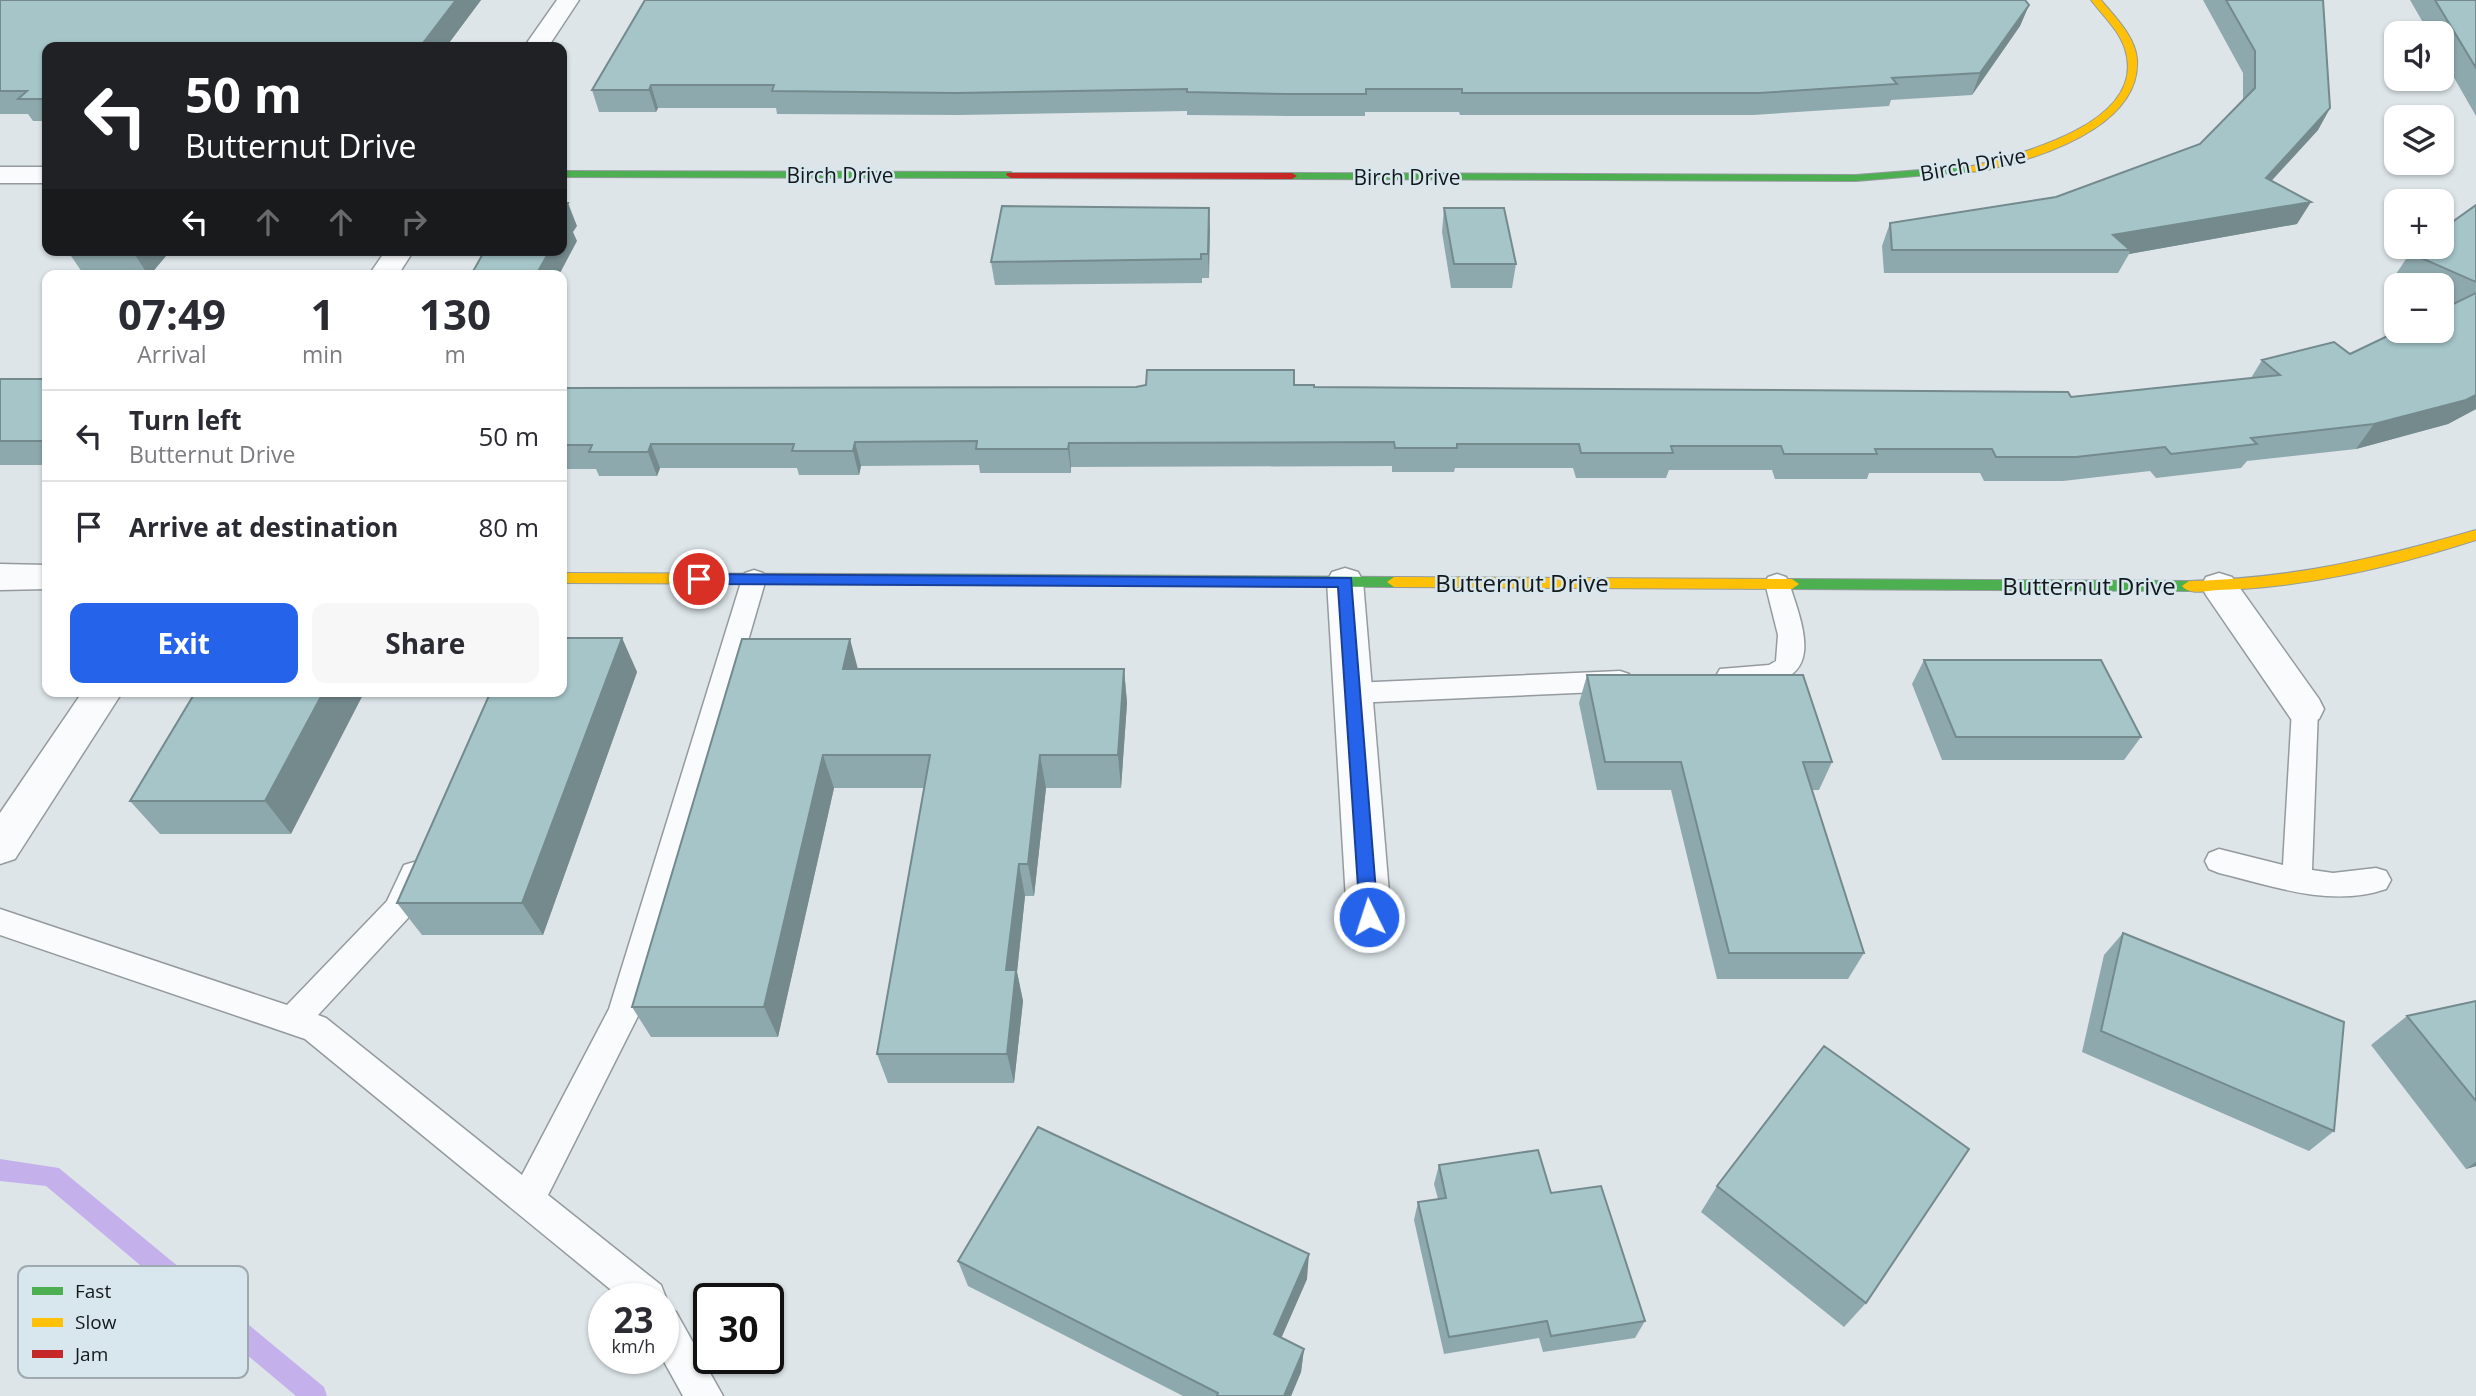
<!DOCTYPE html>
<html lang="en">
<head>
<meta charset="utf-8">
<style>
  body { margin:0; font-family:"Open Sans",sans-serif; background:#f7f7f7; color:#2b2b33; height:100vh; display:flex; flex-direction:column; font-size:26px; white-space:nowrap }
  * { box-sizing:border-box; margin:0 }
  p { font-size:23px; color:#7c7c81 }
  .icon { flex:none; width:38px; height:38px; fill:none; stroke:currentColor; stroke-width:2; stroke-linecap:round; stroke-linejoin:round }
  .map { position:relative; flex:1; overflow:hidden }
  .details { position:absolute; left:42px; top:270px; width:525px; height:427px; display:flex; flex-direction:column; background:#fff; border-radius:14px; box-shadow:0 2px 5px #0004 }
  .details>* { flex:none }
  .hud { position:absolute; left:42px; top:42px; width:525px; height:214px; border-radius:14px; box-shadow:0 2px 5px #0004; background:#202124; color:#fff; overflow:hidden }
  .tools { position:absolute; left:2384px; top:21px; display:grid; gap:14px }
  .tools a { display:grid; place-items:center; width:70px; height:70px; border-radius:14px; background:#fff; box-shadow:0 2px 5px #0004; font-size:35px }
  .speed { position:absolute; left:588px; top:1283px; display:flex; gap:14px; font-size:35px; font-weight:700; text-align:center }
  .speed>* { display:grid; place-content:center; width:91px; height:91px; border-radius:50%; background:#fff; box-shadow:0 2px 5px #0004; line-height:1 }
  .speed small { font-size:18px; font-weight:400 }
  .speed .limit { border:4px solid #111; border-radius:10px; background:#fff; color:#111 }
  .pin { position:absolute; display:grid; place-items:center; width:60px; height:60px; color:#fff; margin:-30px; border:4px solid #fff; border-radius:50%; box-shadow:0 2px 7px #0007 }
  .me { position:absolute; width:77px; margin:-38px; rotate:356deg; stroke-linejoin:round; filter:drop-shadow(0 0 5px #0008) }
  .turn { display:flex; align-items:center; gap:24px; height:147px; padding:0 28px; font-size:32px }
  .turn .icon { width:91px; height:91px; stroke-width:2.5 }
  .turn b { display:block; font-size:49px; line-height:60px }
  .lanes { display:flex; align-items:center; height:66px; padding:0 28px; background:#0003; justify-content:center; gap:35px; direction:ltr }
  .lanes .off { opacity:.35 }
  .eta { display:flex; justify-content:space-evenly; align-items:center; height:119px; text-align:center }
  .eta b { font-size:42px; font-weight:700; line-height:49px }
  .cta { display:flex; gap:14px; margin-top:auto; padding:14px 28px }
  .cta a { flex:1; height:80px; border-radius:14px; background:#2563eb; color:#fff; font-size:28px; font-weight:700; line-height:80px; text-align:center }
  .cta a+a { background:#f7f7f7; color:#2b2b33 }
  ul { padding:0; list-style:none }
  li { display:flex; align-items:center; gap:21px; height:91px; padding:0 28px; border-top:2px solid #e1e1e2 }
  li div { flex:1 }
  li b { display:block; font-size:26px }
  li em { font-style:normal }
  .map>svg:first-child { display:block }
</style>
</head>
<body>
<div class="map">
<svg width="2476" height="1396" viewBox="0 0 2476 1396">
  <rect width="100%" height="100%" fill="#dde5e9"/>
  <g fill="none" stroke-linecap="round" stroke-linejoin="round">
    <path fill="#c4b1ec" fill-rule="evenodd" d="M0,1159L59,1168L324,1387L327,1396H296L46,1186L0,1181Z"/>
    <defs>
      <path id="lane" d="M754,570L763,573L766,579L640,1012L548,1195L661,1285L666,1298L663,1304V1298H621L305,1039L0,935V909L287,1005L387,901L404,865L414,862L424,865L428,874L408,918L318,1015L326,1018L522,1175L609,1009L742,579L745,573Z
        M1777,574L1786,577L1789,583C1803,626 1826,681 1758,684C1745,685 1733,687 1720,683L1716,676L1720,669L1769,665L1776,661L1778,635L1765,583L1768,577Z
        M1620,671L1629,674L1633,681L1629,688L1620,691L1353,703L1344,700L1340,693L1344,686L1353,683Z
        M2305,699L2314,702L2318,709L2312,870L2333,873L2376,868L2386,871L2391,880L2386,889C2331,908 2273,886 2219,873L2209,869L2205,861L2209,853L2219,849L2283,865L2292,709L2296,702Z
        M663,1307L676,1312L723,1396H683L662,1358Z"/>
      <path id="street" d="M557,0H579L548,47H524Z
        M0,167H47V183H0Z
        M386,250H414L398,275H369Z
        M0,564L47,565V589L0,590Z
        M1345,568L1358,572L1363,581L1391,917L1384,930L1369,936L1354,930L1347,917L1327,581L1332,572Z
        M2219,573L2232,577L2319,699L2324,709L2319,719L2305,724L2291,719L2206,595L2201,586L2206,577Z
        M83,691H123L15,859L0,864V813Z"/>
      <path id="fast" d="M1972,166L1976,167V171L1856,181L1292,179L1287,176L1292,173L1856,175Z
        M562,171L1011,172L1016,175L1011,178L562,177Z
        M865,574L1394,577L1401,582L1394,587L865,584L858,579Z
        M1792,579L2189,581L2196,586L2189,591L1792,589L1785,584Z"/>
      <path id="slow" d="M2091,0H2101C2114,16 2135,36 2137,59C2141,120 2058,151 2010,164C1997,167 1982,173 1968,171V167C2017,155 2149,124 2125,49C2119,30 2103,16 2091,0Z
        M2476,530V540C2392,567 2305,588 2217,590C2206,591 2189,595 2182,586L2189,581C2295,578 2375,559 2476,530Z
        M562,573L865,574L872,579L865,584L562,583Z
        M1394,577L1792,579L1799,584L1792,589L1394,587L1387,582Z"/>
      <path id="jam" d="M1007,173H1292L1297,176L1292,179L1011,178L1006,175Z"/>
    </defs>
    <use href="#lane" stroke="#949a9d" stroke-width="3"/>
    <use href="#street" stroke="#949a9d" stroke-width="3"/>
    <use href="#fast" stroke="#949a9d" stroke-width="2"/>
    <use href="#slow" stroke="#949a9d" stroke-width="2"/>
    <use href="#jam" stroke="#949a9d" stroke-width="2"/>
    <use href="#lane" fill="#fafbfc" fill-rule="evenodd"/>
    <use href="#street" fill="#fafbfc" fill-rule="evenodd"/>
    <use href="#fast" fill="#4caf50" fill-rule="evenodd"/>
    <use href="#slow" fill="#ffc107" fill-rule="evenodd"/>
    <use href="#jam" fill="#c62828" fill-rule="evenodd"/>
  </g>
  <path fill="#8ea9ad" d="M0,0H481L446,47H47V121H33L28,114H0Z
    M645,0L2029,5L2020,26L1972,95L1891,100L1889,106L1753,115H1460L1459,112H1365V116H1287L1187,115V111L959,115L777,114L776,108H658L656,112H599L592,90Z
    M2203,0H2323L2330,108L2318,130L2271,181L2297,224L2129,254L2118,273H1884L1882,246L1890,223L2056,197L2200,144L2243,100V73Z
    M2410,0H2476V116L2441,55V33H2429Z
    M2476,205V409L2448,424L2356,449L2247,461L2241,468L2156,478L2150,471L2063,481H1984L1980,473H1869L1867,479H1775L1772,470H1669L1666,478H1576L1573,468H1455L1454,472H1392V466L1071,467V473H980L979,465L861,466L859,475H799L797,468H660L657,476H599L596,469H562V388L1136,387L1294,385L1314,387L2071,397L2251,378L2262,360L2350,354L2454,304L2441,298V285H2413L2394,277L2410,253Z
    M1209,208V278H1202V283L995,285L991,262Z
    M1444,208L1516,264L1512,288H1451L1442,232Z
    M71,250H171L150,275H84L69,253Z
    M0,379H47V465H0Z
    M622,638L637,672L543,935H422L397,903Z
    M1924,660L2141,737L2124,760H1942L1912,684Z
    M859,669H1124L1127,703L1121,788H1046L1034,896H1025L1017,972L1023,1001L1014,1083H888L877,1054L924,788H834L778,1037H651L632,1007Z
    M1587,675L1832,762L1819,790H1812L1864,953L1848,979H1717L1671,790H1597L1579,703Z
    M196,691L291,834H160L130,801Z
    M2123,933L2334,1131L2309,1151L2082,1052L2104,955Z
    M2476,1001V1166L2466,1169L2371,1045L2407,1016Z
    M1439,1165L1551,1193L1645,1321L1635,1338L1543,1352L1539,1338L1444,1354L1414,1220L1418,1202L1438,1199L1434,1184Z
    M1717,1186L1866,1303L1844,1327L1701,1212Z
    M958,1261L1307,1279L1281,1338L1304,1349L1301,1372L1291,1396H1183L968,1286Z"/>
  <path fill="#748a8d" d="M456,0H481L446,47H420Z
    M2029,5L2020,26L1972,95L1980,73Z
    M651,85L658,108L656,112L649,90Z
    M2330,108L2318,130L2253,201L2266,178Z
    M2311,202L2297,224L2129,254L2130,250L2113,235Z
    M568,203L577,226L573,232L577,241L559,275H536L550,250H562V214Z
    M1209,208L1210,231L1209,278L1208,254Z
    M136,250H171L150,275H148L134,253Z
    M2476,395V409L2448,424L2356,449L2374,424Z
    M855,442L861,466L859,475L853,451Z
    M1069,443L1071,467V473L1068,449Z
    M651,444L660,468L657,476L648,452Z
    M622,638L637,672L543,935L522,903Z
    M850,639L859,673L843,669Z
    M1124,669L1127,703L1121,788L1118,755Z
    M324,691H365L291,834L265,801Z
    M823,755L834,788L778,1037L764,1007Z
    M1040,755L1046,788L1034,896L1028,864Z
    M1019,864L1025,896L1017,972L1023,1001L1014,1083L1007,1054L1006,970Z
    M2476,1162V1166L2466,1169Z
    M1309,1254L1307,1279L1273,1357L1274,1334Z
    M1304,1349L1301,1372L1291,1396H1284Z"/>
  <path fill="#a5c5c9" stroke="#748a8d" stroke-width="2" d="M0,0H456L420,47H47V99H18L27,91H0Z
    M645,0H2025L2029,5L1980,73L1892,78L1897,84L1759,93H1462V89H1366V94H1287L1187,92V89L955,93L772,91L774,85H651L649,90H592Z
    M2226,0H2323L2330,108L2266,178L2311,202L2113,235L2130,250H1892L1890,223L2056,197L2200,144L2255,88V51Z
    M2435,0H2476V68Z
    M562,203H568L562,214Z
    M2476,205V282L2410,253L2419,247H2441V230Z
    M1002,206L1209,208L1208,254H1201V259L991,262Z
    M1444,208H1504L1516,264H1454Z
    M562,218H568L562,229Z
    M71,250H136L134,253H69Z
    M485,250H550L536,275H471Z
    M2476,293V395L2466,400L2374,424L2251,438L2257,444L2171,454L2165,447L2076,457H1996L1992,449H1875L1877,454H1784L1781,446H1671L1673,453H1581L1579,444H1457V448H1395L1394,442L1069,443L1068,449H976L977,441L855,442L853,451H792L794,444H651L648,452H589L592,445H562V388L1136,387L1146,385L1147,370H1294V385H1314V387L2068,392L2071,397L2280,375L2262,360L2334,342L2350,354L2398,331H2441V310Z
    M0,379H47V441H0Z
    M562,638H622L522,903H397L491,691H562Z
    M742,639H850L843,669H1124L1118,755H1040L1028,864H1019L1006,970H1016L1007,1054H877L930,755H823L764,1007H632Z
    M1924,660H2101L2141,737H1956Z
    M1587,675H1803L1832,762H1803L1864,953H1729L1681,762H1605Z
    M196,691H324L265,801H130Z
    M2123,933L2344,1022L2334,1131L2101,1031Z
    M2476,1001V1101L2407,1016Z
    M1824,1046L1969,1149L1866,1303L1717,1186Z
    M1038,1127L1309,1254L1274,1334L1304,1349L1284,1396H1217L1218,1393L958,1261Z
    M1538,1150L1551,1193L1601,1186L1645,1321L1551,1336L1547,1321L1449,1337L1418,1202L1446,1198L1439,1165Z"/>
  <path fill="#2563eb" stroke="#184099" stroke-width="2" d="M699,574L1351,578L1378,917L1376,922L1369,924L1363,922L1360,917L1338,587L699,584L692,579Z"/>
  <g text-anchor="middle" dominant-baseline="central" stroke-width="5" stroke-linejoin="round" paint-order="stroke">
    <g font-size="21" fill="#13181b" stroke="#d8e6ee">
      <text transform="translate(1973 164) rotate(-10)">Birch Drive</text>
      <text x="840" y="175">Birch Drive</text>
      <text x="1407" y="177">Birch Drive</text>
    </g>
    <g font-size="24" fill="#13181b" stroke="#d8e6ee">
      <text x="1522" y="582">Butternut Drive</text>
      <text x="2089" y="585">Butternut Drive</text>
    </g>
  </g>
  <rect x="18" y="1266" width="230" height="112" rx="10" fill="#d8e6ee" stroke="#9da8af" stroke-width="2"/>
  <rect x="32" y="1287" width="31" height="8" fill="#4caf50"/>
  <rect x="32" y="1318" width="31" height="9" fill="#ffc107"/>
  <rect x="32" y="1350" width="31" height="8" fill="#c62828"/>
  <g font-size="19" fill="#13181b">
    <text x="75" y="1298">Fast</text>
    <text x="75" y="1329">Slow</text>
    <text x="75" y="1361">Jam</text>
  </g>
</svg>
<div class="tools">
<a><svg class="icon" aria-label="sound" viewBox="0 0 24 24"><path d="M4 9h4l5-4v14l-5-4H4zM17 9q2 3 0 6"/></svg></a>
<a><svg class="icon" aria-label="layers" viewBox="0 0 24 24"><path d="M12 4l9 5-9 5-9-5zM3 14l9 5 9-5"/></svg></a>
<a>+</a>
<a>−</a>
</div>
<div class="speed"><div>23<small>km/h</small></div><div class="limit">30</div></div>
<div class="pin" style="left:699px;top:579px;background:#d93025"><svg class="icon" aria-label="arrive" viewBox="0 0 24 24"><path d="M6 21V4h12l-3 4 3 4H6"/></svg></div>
<svg class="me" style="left:1369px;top:917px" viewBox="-20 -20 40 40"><circle r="17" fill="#2563eb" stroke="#fff" stroke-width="3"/><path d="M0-11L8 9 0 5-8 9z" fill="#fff"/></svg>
<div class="hud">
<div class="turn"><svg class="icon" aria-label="left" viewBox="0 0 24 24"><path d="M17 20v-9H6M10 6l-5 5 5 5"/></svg><div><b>50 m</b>Butternut Drive</div></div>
<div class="lanes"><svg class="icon" aria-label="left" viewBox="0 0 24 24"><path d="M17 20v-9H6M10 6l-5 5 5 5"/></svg><svg class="icon off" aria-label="ahead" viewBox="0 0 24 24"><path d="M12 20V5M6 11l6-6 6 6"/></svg><svg class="icon off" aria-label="ahead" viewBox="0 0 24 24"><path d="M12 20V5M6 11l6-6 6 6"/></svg><svg class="icon off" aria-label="right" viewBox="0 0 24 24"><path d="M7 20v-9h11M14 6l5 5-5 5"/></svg></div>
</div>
<section class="details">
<div class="eta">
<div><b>07:49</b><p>Arrival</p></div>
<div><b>1</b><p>min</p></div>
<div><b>130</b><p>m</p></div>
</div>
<ul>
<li><svg class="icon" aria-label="left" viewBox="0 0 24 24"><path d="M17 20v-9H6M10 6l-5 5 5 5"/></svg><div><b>Turn left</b><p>Butternut Drive</p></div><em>50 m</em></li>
<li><svg class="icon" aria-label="arrive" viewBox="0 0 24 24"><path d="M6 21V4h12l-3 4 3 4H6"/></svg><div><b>Arrive at destination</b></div><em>80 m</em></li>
</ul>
<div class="cta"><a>Exit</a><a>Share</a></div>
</section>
</div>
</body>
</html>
